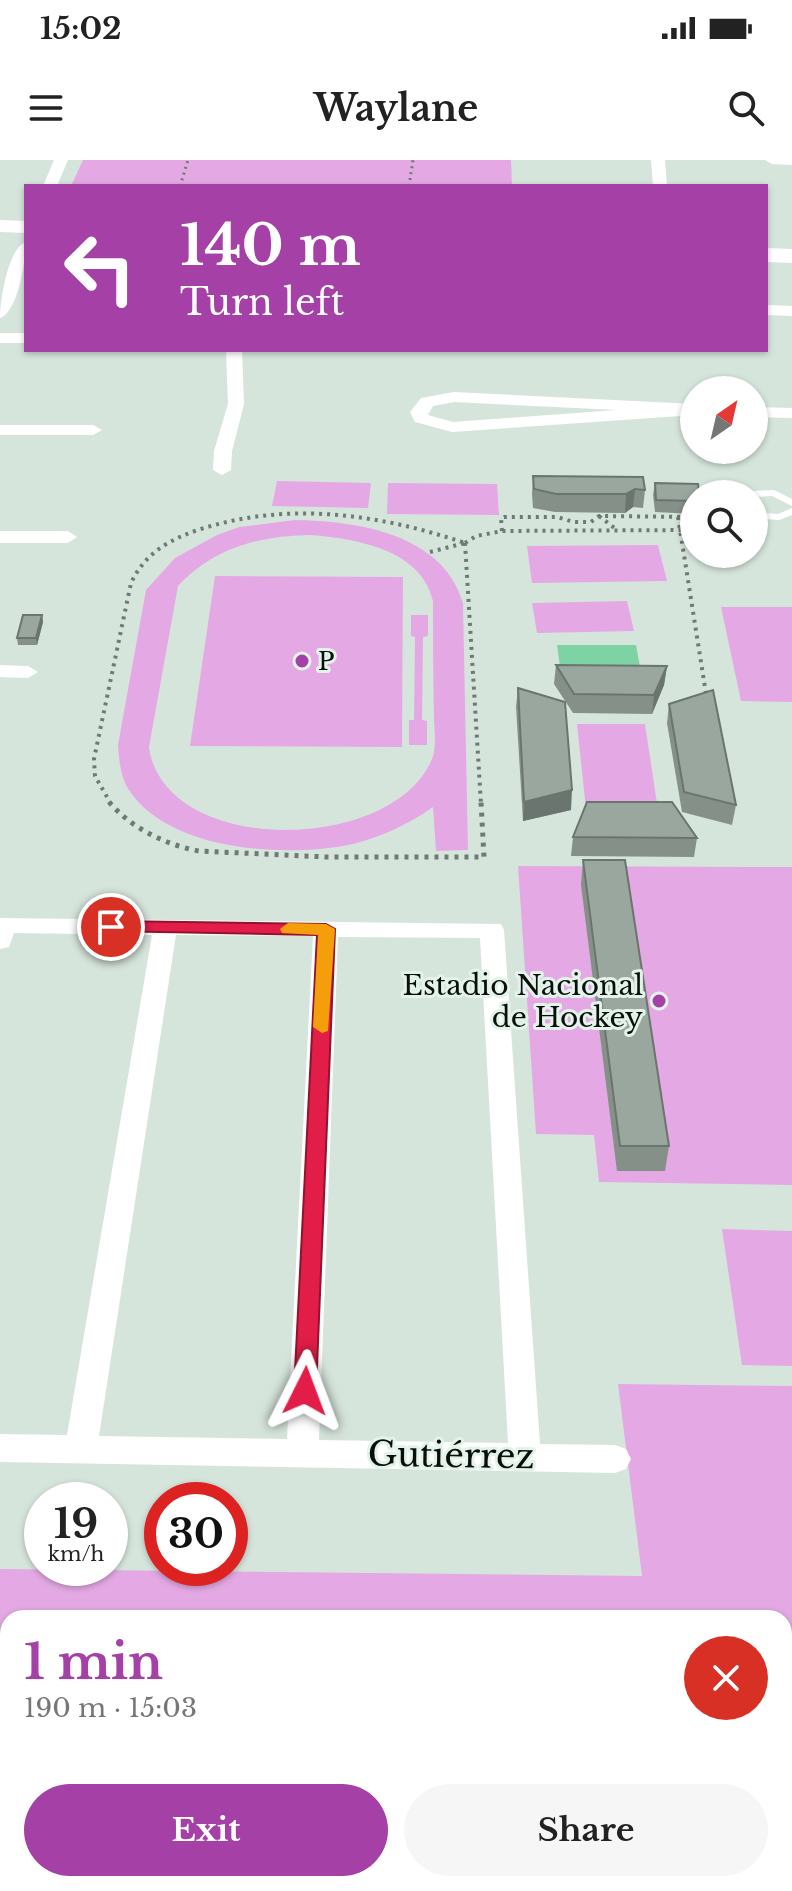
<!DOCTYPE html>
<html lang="en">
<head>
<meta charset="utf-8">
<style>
  body { margin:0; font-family:"Libre Baskerville",serif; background:#f6f6f6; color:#222; height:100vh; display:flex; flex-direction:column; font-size:30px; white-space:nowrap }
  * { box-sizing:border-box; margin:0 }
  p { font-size:26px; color:#767676 }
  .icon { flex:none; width:44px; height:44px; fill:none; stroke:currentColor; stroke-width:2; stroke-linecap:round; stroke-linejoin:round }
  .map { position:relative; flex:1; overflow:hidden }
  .sheet { position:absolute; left:0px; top:1450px; width:792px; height:282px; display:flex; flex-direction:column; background:#fff; border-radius:24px 24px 0 0; box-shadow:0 2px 6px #0004 }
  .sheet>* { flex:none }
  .banner { position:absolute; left:24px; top:24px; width:744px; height:168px; border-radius:0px; box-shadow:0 2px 6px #0004; background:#a440a6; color:#fff; overflow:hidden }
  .needle { width:52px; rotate:34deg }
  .buttons { position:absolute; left:680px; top:216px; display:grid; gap:16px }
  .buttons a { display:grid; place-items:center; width:88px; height:88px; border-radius:50%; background:#fff; box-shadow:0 2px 6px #0004; font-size:40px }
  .speed { position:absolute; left:24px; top:1322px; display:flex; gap:16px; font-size:40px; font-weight:700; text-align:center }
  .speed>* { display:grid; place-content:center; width:104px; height:104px; border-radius:50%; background:#fff; box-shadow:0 2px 6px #0004; line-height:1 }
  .speed small { font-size:20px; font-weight:400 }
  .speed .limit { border:12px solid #d22; background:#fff; color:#111 }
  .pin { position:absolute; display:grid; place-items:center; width:68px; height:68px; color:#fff; margin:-34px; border:4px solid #fff; border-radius:50%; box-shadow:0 2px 8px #0007 }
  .me { position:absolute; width:88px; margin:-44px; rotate:3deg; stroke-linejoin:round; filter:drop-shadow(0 0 6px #0008) }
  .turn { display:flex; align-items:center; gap:28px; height:168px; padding:0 24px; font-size:36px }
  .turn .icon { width:104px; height:104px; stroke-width:2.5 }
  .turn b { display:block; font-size:56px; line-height:68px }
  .round { display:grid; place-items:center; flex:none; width:84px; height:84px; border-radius:42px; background:#f6f6f6 }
  .overview { display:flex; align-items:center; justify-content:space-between; height:136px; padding:0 24px }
  h1 { font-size:48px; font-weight:700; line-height:60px; color:#a440a6 }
  .cta { display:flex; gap:16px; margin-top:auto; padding:16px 24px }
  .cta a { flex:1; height:92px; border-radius:48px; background:#a440a6; color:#fff; font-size:32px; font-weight:700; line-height:92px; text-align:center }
  .cta a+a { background:#f6f6f6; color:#222 }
  .status { display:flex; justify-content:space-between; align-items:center; height:56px; padding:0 40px; background:#fff; direction:ltr }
  .status svg { height:22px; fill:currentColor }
  header { display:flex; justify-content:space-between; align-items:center; height:104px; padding:0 24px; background:#fff; font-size:36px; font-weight:700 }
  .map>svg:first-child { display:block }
</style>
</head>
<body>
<div class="status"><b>15:02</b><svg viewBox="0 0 49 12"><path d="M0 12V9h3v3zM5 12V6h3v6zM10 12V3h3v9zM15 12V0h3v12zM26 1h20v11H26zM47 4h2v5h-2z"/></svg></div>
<header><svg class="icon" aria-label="menu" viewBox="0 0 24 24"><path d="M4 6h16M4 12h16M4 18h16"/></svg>Waylane<svg class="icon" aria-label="search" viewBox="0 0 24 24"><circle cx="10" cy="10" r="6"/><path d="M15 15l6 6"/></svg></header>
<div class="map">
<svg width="792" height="1731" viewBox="0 0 792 1731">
  <rect width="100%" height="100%" fill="#d6e5dc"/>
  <path fill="#e4a9e4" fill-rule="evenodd" d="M83,0H511L512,26H71Z
    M277,321L371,323L368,348L272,346Z
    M388,323L497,324L499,355L387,354Z
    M295,360C358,361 443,374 463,443L468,690L436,691L433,647C406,666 375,680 343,686C278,697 165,690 127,627C120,614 119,599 118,585L146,430L175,398L217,375L239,367ZM311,375C356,379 421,389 433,441C433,480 433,518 434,557C434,570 437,587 432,599C393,694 164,697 149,587L178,426C215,387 260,376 311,375Z
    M658,385L667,421L532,423L527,386Z
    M215,416L403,417L402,587L190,586Z
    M627,441L634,471L537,473L532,443Z
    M721,447H792V542L741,541Z
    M411,455H428V476L423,477L422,560L427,561V585H409V560H414L415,477L411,476Z
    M577,564H645L658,650L586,649Z
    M518,706L792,707V1025L599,1022L594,975L536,974Z
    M722,1069L792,1071V1206L742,1205Z
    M618,1224L792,1226V1731H0V1409L642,1416ZM8,1458H784V1724H8Z"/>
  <path fill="#7dd3a3" d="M557,485H636L640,507H560Z"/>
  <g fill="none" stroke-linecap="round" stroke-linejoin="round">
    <path stroke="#707a74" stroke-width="3" stroke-dasharray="2 4" stroke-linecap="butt" d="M180,26L188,0
      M409,26L413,0"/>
    <path stroke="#707a74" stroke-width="4" stroke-dasharray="3 5" stroke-linecap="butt" d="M599,356L617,370
      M678,357L707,540
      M502,371L501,358L504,357H557L574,362H591L599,356L694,357
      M465,383L481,644
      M465,383L476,376L502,371L694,370
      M430,392L465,383
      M111,644L95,616L94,599L131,423C145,393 170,379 201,369C289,341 379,354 465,383"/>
    <path stroke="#707a74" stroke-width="5" stroke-dasharray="4 6" stroke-linecap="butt" d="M109,642C131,668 166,685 199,691L327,697H484L481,642"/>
    <path stroke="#707a74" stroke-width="6" stroke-dasharray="5 8" stroke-linecap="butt" d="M784,1512L792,1507
      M625,1731L628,1724"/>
    <path fill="#fff" fill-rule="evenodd" d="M774,330L792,339V346L772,336L754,337V334H745L750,331Z
      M792,348V355L779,360L754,358V352L778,354Z"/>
    <path fill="#fff" fill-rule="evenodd" d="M54,0H68L57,26H43Z
      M651,0H665L667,26H653Z
      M765,0H792V5L772,4Z
      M26,82C26,99 18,152 0,158C0,140 8,88 26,82Z
      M766,145L792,146V156L766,155Z
      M0,173H26V183H0Z
      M226,190H242L244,244L232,291L231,310L222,315L213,310L214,291L228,244Z
      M454,232L694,244V255L452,272L415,262L410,252L421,238ZM454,242L617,250L453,262L428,255L433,246Z
      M754,247L792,248V258L754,257Z
      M0,265H93L102,270L93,275H0Z
      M0,371H68L77,377L68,383H0Z
      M0,505L28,506L38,512L28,518L0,517Z
      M0,758L501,764L504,770L540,1284L615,1285L626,1289L631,1299L626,1309L615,1313L0,1302V1274L67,1275L152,775L14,773L9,787L0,789ZM176,775L313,776L287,1279L99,1276ZM338,777L480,778L508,1283L319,1280Z"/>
    <path fill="#fff" fill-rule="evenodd" d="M0,60L26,61V73L0,72Z
      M766,88L792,89V103L766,102Z"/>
  </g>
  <path fill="#849088" d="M533,316L645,330L643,348L633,347L625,353L555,352L533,348L532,334Z
    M655,323L694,334V354L655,352L653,335Z
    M42,455L43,462L37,485H18L17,478Z
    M556,505L667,506L664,525L652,554L573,553L554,524Z
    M518,528L571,650L523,661L516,547Z
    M669,544L736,645L732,665L682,652L667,563Z
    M573,677L697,678L694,697L571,696Z
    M583,700L669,986L665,1011H617L581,725Z"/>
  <path fill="#6b756f" d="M635,329L633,347L625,353L626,334Z
    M42,455L43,462L37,485L36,478Z
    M667,506L664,525L652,554L654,535Z
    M572,630L571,650L523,661L524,642Z"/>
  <path fill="#99a79e" stroke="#6b756f" stroke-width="2" d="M533,316L643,317L645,330L635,329L626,334H556L534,329Z
    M655,323L698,324L699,334H694V341L656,340Z
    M23,455H42L36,478H17Z
    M556,505L667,506L654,535L574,534Z
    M518,528L565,542L572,630L524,642Z
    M713,530L736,645L684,632L669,544Z
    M587,642H672L697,678L573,677Z
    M583,700H625L669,986H620Z"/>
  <path fill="#e11d48" stroke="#92132f" stroke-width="2" d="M111,761L326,764L335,769L316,1231L313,1237L305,1240L297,1237L294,1231L317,775L105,771L103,767Z"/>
  <path fill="#f59e0b" d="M288,763L326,764L335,769L328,871L322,873L313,867L318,775L282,773L280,769Z"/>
  <g fill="#a440a6" stroke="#e3f3e9" stroke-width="3">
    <circle cx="302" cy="501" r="8"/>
    <circle cx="659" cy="841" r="8"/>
  </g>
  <g text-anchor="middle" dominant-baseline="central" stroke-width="6" stroke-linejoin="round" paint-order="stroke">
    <g font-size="24" fill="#0a0f0c" stroke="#e3f3e9" text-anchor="start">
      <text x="318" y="501">P</text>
    </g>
    <g font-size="28" fill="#0a0f0c" stroke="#e3f3e9" text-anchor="end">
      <text x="643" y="825">Estadio Nacional<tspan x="643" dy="32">de Hockey</tspan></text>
    </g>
    <g font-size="34" fill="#0a0f0c" stroke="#e3f3e9">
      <text transform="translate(451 1295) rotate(1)">Gutiérrez</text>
    </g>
  </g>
</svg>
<div class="buttons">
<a><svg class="needle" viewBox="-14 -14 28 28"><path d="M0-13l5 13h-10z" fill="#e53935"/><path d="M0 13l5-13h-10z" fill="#767676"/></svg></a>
<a><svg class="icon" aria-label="search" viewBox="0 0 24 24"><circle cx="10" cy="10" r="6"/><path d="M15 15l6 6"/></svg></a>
</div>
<div class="speed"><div>19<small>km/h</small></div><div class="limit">30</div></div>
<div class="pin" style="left:111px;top:767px;background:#d93025"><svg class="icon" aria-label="arrive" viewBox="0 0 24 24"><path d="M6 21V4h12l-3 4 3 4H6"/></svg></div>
<svg class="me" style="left:305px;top:1231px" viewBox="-20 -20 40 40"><path d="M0-17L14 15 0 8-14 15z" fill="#e11d48" stroke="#fff" stroke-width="4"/></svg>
<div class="banner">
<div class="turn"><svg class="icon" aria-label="left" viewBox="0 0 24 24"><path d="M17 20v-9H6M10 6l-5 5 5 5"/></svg><div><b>140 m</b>Turn left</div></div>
</div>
<section class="sheet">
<div class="overview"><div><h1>1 min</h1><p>190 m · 15:03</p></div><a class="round" style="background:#d93025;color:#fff"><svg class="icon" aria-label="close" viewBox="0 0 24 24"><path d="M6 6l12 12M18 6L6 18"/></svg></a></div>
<div class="cta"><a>Exit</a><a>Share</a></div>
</section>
</div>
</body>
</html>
